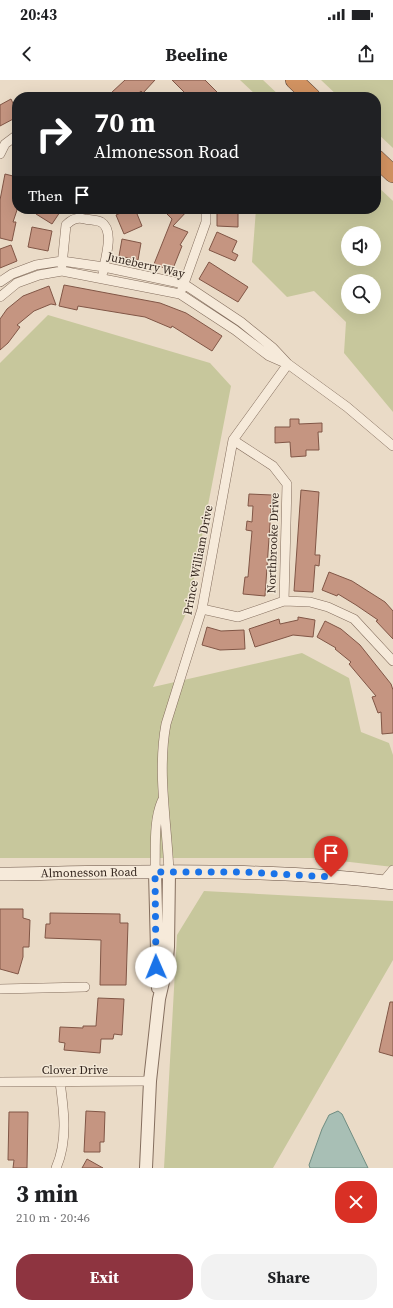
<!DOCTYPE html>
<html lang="en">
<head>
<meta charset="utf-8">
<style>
  body { margin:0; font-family:"Source Serif 4",serif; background:#f2f2f2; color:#202124; height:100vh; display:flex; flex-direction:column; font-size:15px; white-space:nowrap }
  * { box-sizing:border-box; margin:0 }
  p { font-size:13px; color:#757577 }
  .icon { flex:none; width:22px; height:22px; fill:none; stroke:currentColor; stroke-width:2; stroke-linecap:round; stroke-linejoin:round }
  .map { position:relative; height:1088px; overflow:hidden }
  .sheet { display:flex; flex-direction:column; background:#fff; flex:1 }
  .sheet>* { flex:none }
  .banner { position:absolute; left:12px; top:12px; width:369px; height:122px; border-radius:16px; box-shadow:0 4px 16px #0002; background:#202124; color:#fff; overflow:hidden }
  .buttons { position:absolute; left:341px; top:146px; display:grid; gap:8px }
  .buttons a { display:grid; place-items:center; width:40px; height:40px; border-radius:50%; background:#fff; box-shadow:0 4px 16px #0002; font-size:20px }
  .pin { position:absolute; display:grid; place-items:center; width:34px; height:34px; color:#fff; margin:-41px -17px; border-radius:50% 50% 50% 0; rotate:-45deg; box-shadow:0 0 4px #0007 }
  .pin .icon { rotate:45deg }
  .me { position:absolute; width:44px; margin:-22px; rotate:359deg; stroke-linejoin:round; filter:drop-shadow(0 0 3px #0008) }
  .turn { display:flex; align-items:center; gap:14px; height:84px; padding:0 16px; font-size:18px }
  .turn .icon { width:52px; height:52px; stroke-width:2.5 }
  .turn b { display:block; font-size:28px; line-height:34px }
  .then { display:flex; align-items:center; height:38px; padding:0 16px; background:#0003; gap:8px; font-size:15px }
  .round { display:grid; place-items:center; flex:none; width:42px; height:42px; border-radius:16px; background:#f2f2f2 }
  .head { display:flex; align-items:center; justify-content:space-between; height:68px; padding:0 16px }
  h1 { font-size:24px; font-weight:700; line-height:30px }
  .action { display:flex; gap:8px; margin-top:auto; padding:8px 16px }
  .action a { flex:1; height:46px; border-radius:16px; background:#8e3440; color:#fff; font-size:16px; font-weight:700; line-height:46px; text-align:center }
  .action a+a { background:#f2f2f2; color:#202124 }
  .status { display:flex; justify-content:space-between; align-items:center; height:28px; padding:0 20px; background:#fff; direction:ltr }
  .status svg { height:11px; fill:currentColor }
  header { display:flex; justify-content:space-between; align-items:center; height:52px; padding:0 16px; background:#fff; font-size:18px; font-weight:700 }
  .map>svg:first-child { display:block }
</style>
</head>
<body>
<div class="status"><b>20:43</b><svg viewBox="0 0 49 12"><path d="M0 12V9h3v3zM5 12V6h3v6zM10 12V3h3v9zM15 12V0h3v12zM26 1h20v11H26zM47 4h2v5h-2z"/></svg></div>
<header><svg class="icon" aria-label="back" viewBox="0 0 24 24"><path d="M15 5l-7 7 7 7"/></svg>Beeline<svg class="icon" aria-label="share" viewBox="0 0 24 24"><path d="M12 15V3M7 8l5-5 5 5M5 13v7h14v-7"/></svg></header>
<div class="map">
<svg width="393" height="1088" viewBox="0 0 393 1088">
  <rect width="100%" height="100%" fill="#eadbc7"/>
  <path fill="#c7c79c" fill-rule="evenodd" d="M240,0H263L281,17H258Z
    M321,0H393V68L376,52V17H339Z
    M376,105L393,121V332L344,273L346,242L314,211L287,217L252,182L256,129H376ZM348,153H374V179H348ZM348,201H374V227H348Z
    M48,235L210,283L231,306L188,529L153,607L302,573L349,598L361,652L389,663L393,675V787L315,778H0V283Z
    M204,811L393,821V880L273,1088H164L177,855Z"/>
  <path fill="#a8bfb5" stroke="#6f8c81" d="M338,1031L342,1034L368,1088H310L309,1085L322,1049L329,1035Z"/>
  <path fill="#c59581" stroke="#815646" d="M125,0H155L143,13L141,11L134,17H115L111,13Z
    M172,0H205L218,13L214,17H189Z
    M11,19L17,32V37L0,46V25Z
    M5,94L17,97V130L13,142H16L12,161L0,158V120Z
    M39,129H62L52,144L36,134Z
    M129,129H135L142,146L124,154L116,135Z
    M162,129H189L173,146L188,152L180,165L182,166L172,191L154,184L172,139Z
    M217,129H238V147L217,146Z
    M32,147L52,151L48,171L28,167Z
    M217,152L237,161L232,172L238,175L235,181L209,170Z
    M122,159L141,163L138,180L119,176Z
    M11,165L17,181L0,188V169Z
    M209,182L248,207L238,222L199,199Z
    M64,205L160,223L186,233L222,256L212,271L172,246L171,248L145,237L78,226L77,230L59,226Z
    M49,206L56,225L51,224L34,231L17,245L20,247L8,263L0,270V239L7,229L23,216Z
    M290,339H299V344L322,343V352H318L319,370H306V376L291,377L290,362L275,363V347H290Z
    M301,410L319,412L315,475H320L319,486L315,485L313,512L294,511Z
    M249,414L272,415L265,516L243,514L245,497H248L252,451L246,450L247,441L252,442L253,426H248Z
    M329,492L352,501L385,522L393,531V559L376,541L378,540L356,525L338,514L337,516L322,510Z
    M298,537L315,540L313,557L293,555L255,567L249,549L279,539L280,544L298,540Z
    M325,541L341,549L360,565L391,604L393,610V653L382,654L381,632L378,633L372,617L376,616L349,584L351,582L335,569L336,568L317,557Z
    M207,547L221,551L244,550L245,569L220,570L202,565Z
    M0,829H23V838L30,840L29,867H23V877L18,894L0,889Z
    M50,833L120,834V843H128L126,905H100L101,860L45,858L46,844H50Z
    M98,918L124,919L122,955L114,954L113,959H101L100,973L64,970L65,963L59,962L60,947L83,948V946H96Z
    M390,922H393V976L379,972Z
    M86,1031L105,1032L104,1062H100V1072H84Z
    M9,1032H28L27,1088H13L14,1080H8Z
    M87,1079L103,1088H82Z"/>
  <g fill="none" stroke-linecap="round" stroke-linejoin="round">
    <defs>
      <path id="minor" d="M0,74L5,64L17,55
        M62,185L66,145C72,139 77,137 85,139C90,140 96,140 101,142C115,150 105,179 103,192
        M0,202L12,194L36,185L62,181L104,187L184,204L241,242L273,268L288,284L347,327L393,366
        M182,209L206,142V129
        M0,217L17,203L39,195L62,191L180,214L235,250L269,276L285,283
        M233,360L273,386L287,404L284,521
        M202,529L238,537L284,521L310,522L328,527L354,539L393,581
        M155,792C156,769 153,742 162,721
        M169,792C167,743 157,692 166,644L202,529L233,360L288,284
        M383,802L393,790
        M0,909L85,907
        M0,1002L150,1001
        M56,1088C68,1061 64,1031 60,1002"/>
      <path id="tertiary" d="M155,792L158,908
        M146,1088L150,1001L159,919L166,889L168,867L169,792"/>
      <g id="secondary">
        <path id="s1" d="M0,794C131,792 263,787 393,803"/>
      </g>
      <path id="motorway" d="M294,0L312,17
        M376,78L393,94"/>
    </defs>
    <use href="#minor" stroke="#846e5e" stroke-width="10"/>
    <use href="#tertiary" stroke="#846e5e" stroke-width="14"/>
    <use href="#secondary" stroke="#664f41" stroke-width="14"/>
    <use href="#motorway" stroke="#533d32" stroke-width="18"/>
    <use href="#minor" stroke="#f6eada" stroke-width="9"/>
    <use href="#tertiary" stroke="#f6eada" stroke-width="12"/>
    <use href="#secondary" stroke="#f6eada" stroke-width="13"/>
    <use href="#motorway" stroke="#d19261" stroke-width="17"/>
  </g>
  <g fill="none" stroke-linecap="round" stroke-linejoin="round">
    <path stroke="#1a73e8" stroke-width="7" stroke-dasharray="0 12.6" d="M156,887L155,792H244L331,797"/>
  </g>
  <g text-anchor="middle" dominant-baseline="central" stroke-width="3" stroke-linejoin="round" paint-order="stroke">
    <g font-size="12" fill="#362820" stroke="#f2e7d6">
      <text transform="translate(146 185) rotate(13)">Juneberry Way</text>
      <text transform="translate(273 463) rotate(-88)">Northbrooke Drive</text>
      <text transform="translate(198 480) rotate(-79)">Prince William Drive</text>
      <text stroke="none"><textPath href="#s1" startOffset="89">Almonesson Road</textPath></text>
      <text x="75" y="990">Clover Drive</text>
    </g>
  </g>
</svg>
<div class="buttons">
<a><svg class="icon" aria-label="sound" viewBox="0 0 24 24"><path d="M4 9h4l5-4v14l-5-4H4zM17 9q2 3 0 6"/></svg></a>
<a><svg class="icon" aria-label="search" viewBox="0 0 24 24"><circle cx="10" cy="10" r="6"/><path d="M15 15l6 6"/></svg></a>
</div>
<div class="pin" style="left:331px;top:797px;background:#d93025"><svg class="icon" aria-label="arrive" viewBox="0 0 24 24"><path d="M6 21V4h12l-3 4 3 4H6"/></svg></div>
<svg class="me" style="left:156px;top:887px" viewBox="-20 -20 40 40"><circle r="19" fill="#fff"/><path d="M0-13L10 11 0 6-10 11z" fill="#1a73e8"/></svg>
<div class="banner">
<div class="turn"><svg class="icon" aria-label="right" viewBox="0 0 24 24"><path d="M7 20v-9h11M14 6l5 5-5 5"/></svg><div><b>70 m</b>Almonesson Road</div></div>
<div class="then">Then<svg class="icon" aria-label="arrive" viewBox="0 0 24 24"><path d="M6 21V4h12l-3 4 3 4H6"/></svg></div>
</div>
</div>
<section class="sheet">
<div class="head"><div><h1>3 min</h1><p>210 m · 20:46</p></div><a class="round" style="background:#d93025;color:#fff"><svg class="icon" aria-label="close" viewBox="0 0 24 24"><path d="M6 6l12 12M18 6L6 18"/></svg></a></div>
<div class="action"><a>Exit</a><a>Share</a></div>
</section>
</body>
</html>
